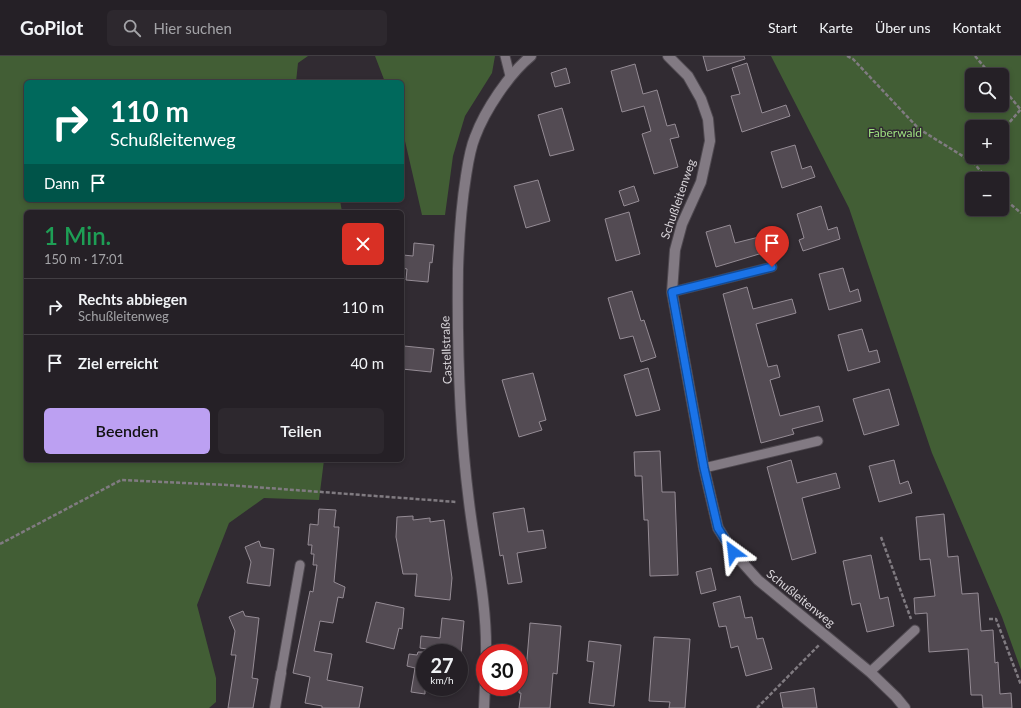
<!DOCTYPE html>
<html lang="de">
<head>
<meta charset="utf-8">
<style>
  body { margin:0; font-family:Lato,sans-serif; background:#2d282e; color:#f1f3f6; height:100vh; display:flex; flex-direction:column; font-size:15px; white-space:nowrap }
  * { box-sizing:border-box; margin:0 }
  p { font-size:13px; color:#a3a3a7 }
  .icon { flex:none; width:22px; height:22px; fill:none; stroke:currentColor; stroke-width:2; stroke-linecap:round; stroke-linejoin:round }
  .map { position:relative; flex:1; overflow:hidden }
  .side { position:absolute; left:24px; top:154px; width:380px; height:252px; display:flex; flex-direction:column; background:#252026; border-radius:6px; box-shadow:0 2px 6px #0003,0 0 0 1px #423e43 }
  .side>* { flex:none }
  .banner { position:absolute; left:24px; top:24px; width:380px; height:122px; border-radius:6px; box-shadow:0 2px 6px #0003,0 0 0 1px #423e43; background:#00695c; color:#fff; overflow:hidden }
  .buttons { position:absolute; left:965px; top:12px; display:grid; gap:8px }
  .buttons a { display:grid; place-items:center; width:44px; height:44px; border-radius:6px; background:#252026; box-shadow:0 2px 6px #0003,0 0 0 1px #423e43; font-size:20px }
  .speed { position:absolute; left:416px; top:588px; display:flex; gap:8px; font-size:20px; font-weight:700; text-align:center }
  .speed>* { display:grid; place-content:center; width:52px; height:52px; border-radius:50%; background:#252026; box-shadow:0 2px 6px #0003,0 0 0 1px #423e43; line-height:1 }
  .speed small { font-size:10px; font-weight:400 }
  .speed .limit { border:6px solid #d22; background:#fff; color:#111 }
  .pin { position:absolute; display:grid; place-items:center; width:34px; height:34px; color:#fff; margin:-41px -17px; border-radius:50% 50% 50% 0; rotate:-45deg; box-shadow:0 0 4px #0007 }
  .pin .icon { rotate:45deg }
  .me { position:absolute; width:44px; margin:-22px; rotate:330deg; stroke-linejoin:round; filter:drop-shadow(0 0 3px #0008) }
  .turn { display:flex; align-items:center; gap:14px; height:84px; padding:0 20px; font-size:18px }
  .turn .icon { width:52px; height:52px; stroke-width:2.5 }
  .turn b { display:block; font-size:28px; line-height:34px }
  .then { display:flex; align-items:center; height:38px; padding:0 20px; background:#0003; gap:8px; font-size:15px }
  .round { display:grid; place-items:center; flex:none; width:42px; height:42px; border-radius:6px; background:#2d282e }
  .overview { display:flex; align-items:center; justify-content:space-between; height:68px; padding:0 20px }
  h1 { font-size:24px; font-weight:600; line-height:30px; color:#1e9e55 }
  .button { display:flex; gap:8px; margin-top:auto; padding:8px 20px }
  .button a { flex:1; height:46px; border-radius:6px; background:#bca0f2; color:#111; font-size:16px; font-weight:600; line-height:46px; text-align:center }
  .button a+a { background:#2d282e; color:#f1f3f6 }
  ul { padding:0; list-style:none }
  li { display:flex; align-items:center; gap:12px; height:56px; padding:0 20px; border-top:1px solid #423e43 }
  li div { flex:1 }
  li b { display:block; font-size:15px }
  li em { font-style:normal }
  header { display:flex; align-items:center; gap:24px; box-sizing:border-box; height:56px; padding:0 20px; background:#252026; border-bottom:1px solid #423e43 }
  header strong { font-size:19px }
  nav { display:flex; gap:22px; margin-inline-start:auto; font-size:14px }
  .search { width:280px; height:36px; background:#2d282e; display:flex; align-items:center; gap:10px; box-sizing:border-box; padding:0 14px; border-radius:6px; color:#a3a3a7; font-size:15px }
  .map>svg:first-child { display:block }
</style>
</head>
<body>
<header>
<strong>GoPilot</strong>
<div class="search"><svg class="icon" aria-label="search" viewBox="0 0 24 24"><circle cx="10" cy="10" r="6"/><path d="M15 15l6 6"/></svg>Hier suchen</div>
<nav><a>Start</a><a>Karte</a><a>Über uns</a><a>Kontakt</a></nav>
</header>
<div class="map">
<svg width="1021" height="652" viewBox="0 0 1021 652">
  <rect width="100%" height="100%" fill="#312b32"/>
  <path fill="#425e35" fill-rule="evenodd" d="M0,0H308L298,7L296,26H26V144H340L342,156H26V404H324L319,444L264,442L229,467L197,549L216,622V646L209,652H0Z
    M375,0H495L492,17L465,60L453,100L445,159H422L402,72V26H385Z
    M771,0H1021V614L1002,561L932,397L849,152ZM972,19H1002V49H972ZM972,71H1002V101H972ZM972,123H1002V153H972Z"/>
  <path fill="#534b53" stroke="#958c95" d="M703,0H744L745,3L707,15Z
    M747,7L762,57L786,49L790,60L742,76L731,40L740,38L732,12Z
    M635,8L643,38L657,34L667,70L675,68L679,81L670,83L678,111L654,118L642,78L651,75L644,50L622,56L611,15Z
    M566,12L570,27L555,31L551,17Z
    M562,52L574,94L550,100L538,59Z
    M795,89L802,113L811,110L815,121L782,132L771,96Z
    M538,124L550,165L526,172L514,130Z
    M634,130L639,145L624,150L619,135Z
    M821,150L828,174L837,171L840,183L803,195L799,184L804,182L797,158Z
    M629,156L640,198L616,205L605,163Z
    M730,169L735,187L775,177L779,192L716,211L706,176Z
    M414,187L434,189L432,207L430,206L428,226L406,224L407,213L402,212L403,199L413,200Z
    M843,212L850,236L858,233L861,245L829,254L819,218Z
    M747,231L753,253L792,243L796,257L756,268L768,311L777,309L780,321L770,324L780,360L819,350L823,365L792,373L794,378L761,387L723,238Z
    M632,235L641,265L644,264L656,301L641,306L633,280L620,283L608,242Z
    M862,273L869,296L877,294L880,306L848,315L838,279Z
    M404,290L434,293L431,316L402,313Z
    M648,312L660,354L636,360L624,319Z
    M533,317L546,364L539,366L542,374L519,381L502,324Z
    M889,333L899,369L864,379L853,343Z
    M660,395L662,436H675L678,519L650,520L648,464H644L642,420H635L634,396Z
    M791,404L797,427L836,417L840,432L802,442L816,497L792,504L767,411Z
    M894,404L900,428L908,425L912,437L879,446L869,410Z
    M524,452L528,476L543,474L546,492L517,497L522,526L508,528L503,499L500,500L493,457Z
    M319,453L336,454L334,471H339L334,526L345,531L343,542L338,541L333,567L320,565L314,595L332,598L327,624L363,631L359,652H322V650L305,647L310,621L293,617L310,535L313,536L317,509H313L314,498H311L312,489H308L310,468L318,469Z
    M944,458L948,501L958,500L962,538L978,537L981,575L993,574L995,607L998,606L1000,638L1011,637L1012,652H983L982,639H971L968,593L929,596L927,557L915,558L914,542L935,540L930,503L920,504L916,461Z
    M413,460V464L430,462V466L444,464L452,522L450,544L415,540L417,518H403L396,481L397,461Z
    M259,485L261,491L274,493L270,530L247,527L251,506L245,491Z
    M871,499L880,543L888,541L894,570L867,576L860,547L852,549L843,505Z
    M711,512L716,534L701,538L696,516Z
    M740,540L745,562L752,561L757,583L763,582L772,613L746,620L738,590L731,592L726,570L719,571L713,547Z
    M376,546L404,552L402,573L399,572L394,593L366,586Z
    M243,555L245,560L259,562L252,622L258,623L253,652H228L236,599H231L235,575L229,561Z
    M442,562L464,565L461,598L420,592L421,580L440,582Z
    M530,567L561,570L557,618L553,617L550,652H519L521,637H519V614L526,615Z
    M654,581L690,583L685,652H669L670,646L649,645Z
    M589,585L621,589L614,650L589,647L594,606L587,605Z
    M418,596H425V638L411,636L415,612L407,610L409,598L417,599Z
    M814,632L817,652H783L780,637Z"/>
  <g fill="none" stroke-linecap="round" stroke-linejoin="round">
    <defs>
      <path id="lane" d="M505,0L510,20
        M672,236L772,211
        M704,412L818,385
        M870,616L915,574
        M281,617L300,509"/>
      <path id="street" d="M668,0L688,20L701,43L708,63L710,85L701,126L682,168L675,194L672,236L704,412L718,472L733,496L758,524L870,616L896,641L905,652
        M486,597C487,547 475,496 469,446C459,368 457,291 458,213C459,182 461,151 466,120C468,107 470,93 475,81C485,54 509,18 531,0
        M275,652L281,617
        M484,652L485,629"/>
    </defs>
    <use href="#lane" stroke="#4f4950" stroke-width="11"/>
    <use href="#street" stroke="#4f4950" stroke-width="12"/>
    <path stroke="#807b81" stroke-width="2.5" stroke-dasharray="4 2" stroke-linecap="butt" d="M847,0L853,3L919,73L974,107
      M975,0L991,19
      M1002,31L1021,54
      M1002,75L1021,53
      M979,101L974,107L987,123
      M1002,141L1021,157
      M881,481L911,563
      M0,488L121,424L227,429L457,446
      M989,563H996L1021,629
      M757,652L819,589"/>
    <use href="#lane" stroke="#827a83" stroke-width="9"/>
    <use href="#street" stroke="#827a83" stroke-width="10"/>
  </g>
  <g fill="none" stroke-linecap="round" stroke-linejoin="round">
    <defs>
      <path id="route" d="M733,496L718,472L704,412L672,236L772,211"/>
    </defs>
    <use href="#route" stroke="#114b97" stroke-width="10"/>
    <use href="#route" stroke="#1a73e8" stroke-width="7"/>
  </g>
  <g text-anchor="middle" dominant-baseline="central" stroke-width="3" stroke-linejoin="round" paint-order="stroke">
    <g font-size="12" fill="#9ee280" stroke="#312b32">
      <text x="895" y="76">Faberwald</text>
    </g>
    <g font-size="12" fill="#d9d5da" stroke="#312b32">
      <text transform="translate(678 143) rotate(-71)">Schußleitenweg</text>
      <text transform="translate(446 294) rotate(-92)">Castellstraße</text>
      <text transform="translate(801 542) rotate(39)">Schußleitenweg</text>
    </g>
  </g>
</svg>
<div class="buttons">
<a><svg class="icon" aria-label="search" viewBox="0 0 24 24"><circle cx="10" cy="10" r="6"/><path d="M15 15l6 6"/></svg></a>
<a>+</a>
<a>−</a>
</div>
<div class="speed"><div>27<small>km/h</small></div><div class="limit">30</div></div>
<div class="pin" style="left:772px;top:211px;background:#d93025"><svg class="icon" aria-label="arrive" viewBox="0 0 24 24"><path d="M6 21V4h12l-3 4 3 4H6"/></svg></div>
<svg class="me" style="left:733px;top:496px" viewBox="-20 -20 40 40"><path d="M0-17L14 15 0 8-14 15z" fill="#1a73e8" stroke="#fff" stroke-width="4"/></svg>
<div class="banner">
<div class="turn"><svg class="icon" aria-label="right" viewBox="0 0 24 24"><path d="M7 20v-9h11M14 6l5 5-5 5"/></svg><div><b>110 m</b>Schußleitenweg</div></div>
<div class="then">Dann<svg class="icon" aria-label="arrive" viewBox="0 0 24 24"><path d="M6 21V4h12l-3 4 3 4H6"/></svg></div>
</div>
<section class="side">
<div class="overview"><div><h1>1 Min.</h1><p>150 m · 17:01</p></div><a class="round" style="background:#d93025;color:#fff"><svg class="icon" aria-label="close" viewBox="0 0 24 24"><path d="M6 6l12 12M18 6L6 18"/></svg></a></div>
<ul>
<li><svg class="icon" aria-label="right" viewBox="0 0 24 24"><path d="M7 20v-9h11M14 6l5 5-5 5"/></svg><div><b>Rechts abbiegen</b><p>Schußleitenweg</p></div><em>110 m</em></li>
<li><svg class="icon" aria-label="arrive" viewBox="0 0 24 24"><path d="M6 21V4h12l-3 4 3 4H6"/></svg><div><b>Ziel erreicht</b></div><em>40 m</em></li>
</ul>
<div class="button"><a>Beenden</a><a>Teilen</a></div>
</section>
</div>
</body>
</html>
